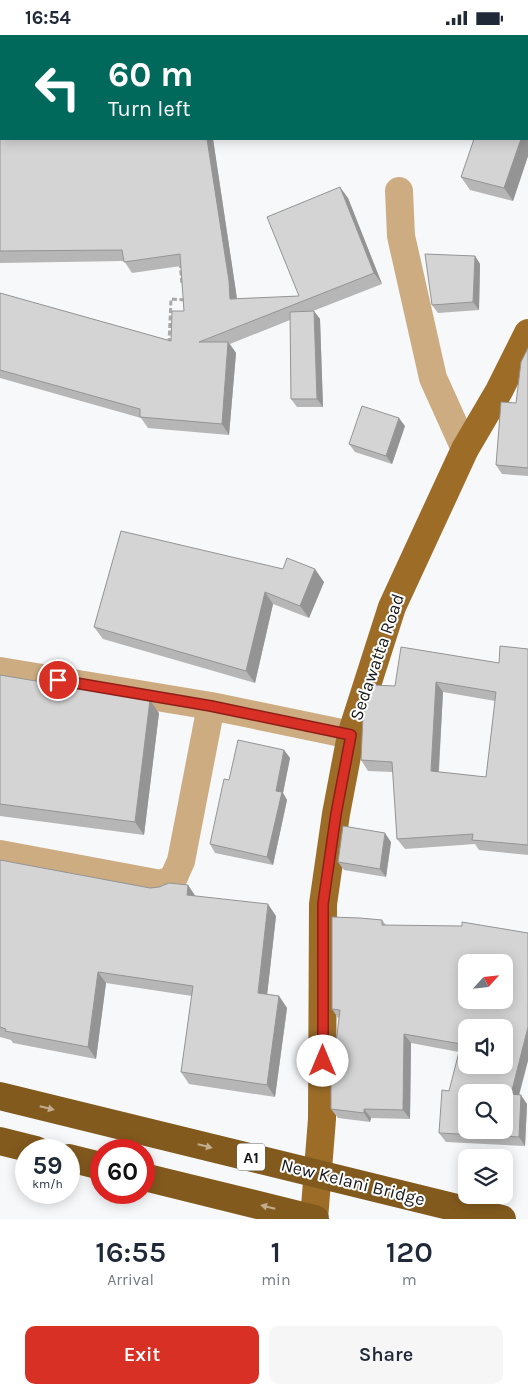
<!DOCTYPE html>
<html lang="en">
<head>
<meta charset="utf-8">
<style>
  body { margin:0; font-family:Karla,sans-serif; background:#f6f6f7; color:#1f2937; height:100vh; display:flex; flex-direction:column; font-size:19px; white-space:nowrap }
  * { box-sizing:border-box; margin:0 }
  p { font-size:16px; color:#747a83 }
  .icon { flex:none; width:28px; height:28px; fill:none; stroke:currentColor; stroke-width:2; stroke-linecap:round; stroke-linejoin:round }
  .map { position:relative; height:1184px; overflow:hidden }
  .side { display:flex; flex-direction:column; background:#fff; flex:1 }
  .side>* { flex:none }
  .top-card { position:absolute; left:0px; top:0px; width:529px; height:105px; box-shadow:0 2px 12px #0003; background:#00695c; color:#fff; overflow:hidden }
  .needle { width:32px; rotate:63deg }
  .fabs { position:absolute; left:458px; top:919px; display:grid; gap:10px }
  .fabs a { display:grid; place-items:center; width:55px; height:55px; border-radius:10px; background:#fff; box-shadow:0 2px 12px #0003; font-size:25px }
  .speed { position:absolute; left:15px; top:1104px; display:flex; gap:10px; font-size:25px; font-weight:700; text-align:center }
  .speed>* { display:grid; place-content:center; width:65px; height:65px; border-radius:50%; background:#fff; box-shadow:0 2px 12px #0003; line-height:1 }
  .speed small { font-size:12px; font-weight:400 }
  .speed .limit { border:8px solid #d22; background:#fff; color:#111 }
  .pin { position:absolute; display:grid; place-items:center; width:42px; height:42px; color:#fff; margin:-21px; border:2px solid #fff; border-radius:50%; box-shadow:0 1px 5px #0007 }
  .me { position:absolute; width:55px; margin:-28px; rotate:0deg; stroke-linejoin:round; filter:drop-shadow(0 0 4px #0008) }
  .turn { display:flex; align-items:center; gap:18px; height:105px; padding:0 25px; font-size:22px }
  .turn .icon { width:65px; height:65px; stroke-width:2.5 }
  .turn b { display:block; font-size:35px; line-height:42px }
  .eta { display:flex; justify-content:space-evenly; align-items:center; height:85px; text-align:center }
  .eta b { font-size:30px; font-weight:600; line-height:35px }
  .primary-button { display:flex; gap:10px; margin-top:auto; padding:10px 25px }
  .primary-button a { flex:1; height:58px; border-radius:10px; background:#d93025; color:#fff; font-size:20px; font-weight:600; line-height:58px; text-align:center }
  .primary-button a+a { background:#f6f6f7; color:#1f2937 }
  .status { display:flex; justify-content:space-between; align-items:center; height:35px; padding:0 25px; background:#fff; direction:ltr }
  .status svg { height:14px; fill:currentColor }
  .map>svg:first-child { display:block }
</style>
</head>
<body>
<div class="status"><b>16:54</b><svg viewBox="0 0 49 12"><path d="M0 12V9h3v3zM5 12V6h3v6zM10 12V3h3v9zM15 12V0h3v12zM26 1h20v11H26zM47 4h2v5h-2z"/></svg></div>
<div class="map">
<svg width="528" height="1184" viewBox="0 0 528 1184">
  <rect width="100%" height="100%" fill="#f7f8f9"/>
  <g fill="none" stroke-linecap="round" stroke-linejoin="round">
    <path stroke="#aaaaab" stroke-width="3" stroke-dasharray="5 2.5" stroke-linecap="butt" d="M180,228L182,249
      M169,308L171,264L185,265L184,263"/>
    <path stroke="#cdac82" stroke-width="28" d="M399,156L401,201L433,343L465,414
      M0,636L211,671L351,700
      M0,819L161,849L173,844L181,826L211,671"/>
    <path stroke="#9d6d28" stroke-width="28" d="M314,1184L322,1084L323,869L336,779L351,700L392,572L465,414L499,356L528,298"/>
    <path stroke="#835a1e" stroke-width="28" d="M0,1061L502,1184
      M0,1106L36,1115
      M69,1123L101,1131
      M144,1142L315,1184"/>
  </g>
  <path fill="#b7b6b6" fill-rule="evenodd" d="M0,0H197V1H1V22H0Z
    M0,78L1,104H213L237,264L299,261L348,163L382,249L313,276L320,284L323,372H297L291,364L290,285L230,309L236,318L229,400L148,393L141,383L0,343V258L171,306L184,276L181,231L132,238L124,226L0,228Z
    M528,101V121L513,166L470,155L461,142L528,104Z
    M475,221L480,229L479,275L438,278L432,270Z
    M528,313V441L502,439L496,430L516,368Z
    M405,391L392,429L355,417L349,409Z
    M121,496L324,547L309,583L273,569L255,648L103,604L94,592Z
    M528,614V820L479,815L475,809L405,814L397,804L393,737L368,736L361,725L395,651L499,628ZM443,657L495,666L486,742L439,737Z
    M0,640L159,678L144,800L0,781Z
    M284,715L290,723L283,758L287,765L273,830L215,818L210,809L229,745Z
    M391,807L386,842L344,835L338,827Z
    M0,825L150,853L188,850L195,861L276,881L267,959L279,961L287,973L275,1062L189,1049L181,1037L192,961L106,948L96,1024L13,1008L11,1005L0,1002Z
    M382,885L527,1069L525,1111L446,1107L439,1098L459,1017L411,1008L410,1084L371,1083L370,1087L338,1083L331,1074L339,983H338L332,974Z"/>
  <path fill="#959494" d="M491,0H500V1H491Z
    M528,101V121L513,166L504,153L521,104H528Z
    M207,104H213L236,257L238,275L230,264Z
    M340,152L348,163L382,249L374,238Z
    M475,221L480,229L479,275L473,267Z
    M314,276L320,284L323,372L317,364Z
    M228,307L236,318L229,400L222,389Z
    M399,383L405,391L392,429L386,421Z
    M315,534L324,547L309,583L300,571Z
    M265,557L273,569L255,648L246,636Z
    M436,647L443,657L438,746L431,736Z
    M150,665L159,678L144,800L135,787Z
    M284,715L290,723L283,758L287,765L273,830L267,822L276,756Z
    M385,798L391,807L386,842L380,834Z
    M188,850L196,862L187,860Z
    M268,869L276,881L266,970L258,958Z
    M98,937L106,948L96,1024L88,1012Z
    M279,961L287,973L275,1062L267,1050Z
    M528,992V1026L517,1068L511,1059Z
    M404,999L411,1008L410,1084L403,1075Z
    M521,1060L527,1069L525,1111L519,1102Z
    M364,1074L371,1083L370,1087L364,1078Z"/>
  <path fill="#d5d4d4" stroke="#959494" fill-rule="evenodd" d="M0,0H191V1H1V11H0Z
    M442,0H491V1H442Z
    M0,78H1V104H207L229,246L230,264L299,261L267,182L340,152L374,238L199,307H228L222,389L140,382V374L0,335V258L171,306L172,276H184L180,219L124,227L122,215L0,216Z
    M474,104H521L504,153L461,142Z
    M425,219L475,221L473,267L432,270Z
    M314,276L317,364H291L290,277Z
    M528,313V433L496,430L501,367L516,368L521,327Z
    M362,371L399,383L386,421L349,409Z
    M121,496L283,534L287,523L315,534L300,571L265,557L246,636L94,592Z
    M500,611L528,614V810L472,805L473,799L397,804L392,727L361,725L363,681L373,650L395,651L401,612L499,628ZM436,647L496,657L486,742L431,736Z
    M0,640L150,665L135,787L0,769Z
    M238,705L284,715L276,756L282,757L267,822L210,809L224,744L229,745Z
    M343,791L385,798L380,834L338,827Z
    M0,825L150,853L159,852L169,848L188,850L187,860L268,869L258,958L279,961L267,1050L181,1037L193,951L98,937L88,1012L5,996L6,994L0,992Z
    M332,882L360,883L382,885V890L462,891V887L528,898V992L511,1059L521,1060L519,1102L439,1098L442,1055L449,1056L461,1009L404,999L403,1075L364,1074V1078L331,1074V1049L340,975L332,974ZM466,928H504V965H466ZM466,992H504V1030H466ZM466,1058H504V1095H466Z"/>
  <defs><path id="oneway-solid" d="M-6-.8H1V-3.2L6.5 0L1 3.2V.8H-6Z" transform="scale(1.25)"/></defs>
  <g fill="#c1ac8e">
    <use href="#oneway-solid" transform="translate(47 1073) rotate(14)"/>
    <use href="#oneway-solid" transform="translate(205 1111) rotate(14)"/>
    <use href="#oneway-solid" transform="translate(268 1172) rotate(-166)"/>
  </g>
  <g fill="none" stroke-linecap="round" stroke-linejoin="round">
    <defs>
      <path id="route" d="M58,645L211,671L351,700L336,779L323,869V1026"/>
    </defs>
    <use href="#route" stroke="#8d1f18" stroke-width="12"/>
    <use href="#route" stroke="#d93025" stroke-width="9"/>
  </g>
  <g text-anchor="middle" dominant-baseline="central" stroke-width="4" stroke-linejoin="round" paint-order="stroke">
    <rect fill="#fff" stroke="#5e5e5e" stroke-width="1" x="237" y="1108.5" width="28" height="27" rx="4"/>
    <g font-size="16" font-weight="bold" fill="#191919">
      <text x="251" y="1122">A1</text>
    </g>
    <g font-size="18" fill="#191919" stroke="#fff">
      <text transform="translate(377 622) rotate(-71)">Sedawatta Road</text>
      <text transform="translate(353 1147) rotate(14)">New Kelani Bridge</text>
    </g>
  </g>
</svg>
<div class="fabs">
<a><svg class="needle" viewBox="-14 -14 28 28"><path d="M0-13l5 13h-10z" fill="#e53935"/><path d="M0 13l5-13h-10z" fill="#747a83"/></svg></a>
<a><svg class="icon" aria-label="sound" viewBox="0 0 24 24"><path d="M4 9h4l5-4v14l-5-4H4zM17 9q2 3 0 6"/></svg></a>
<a><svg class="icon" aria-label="search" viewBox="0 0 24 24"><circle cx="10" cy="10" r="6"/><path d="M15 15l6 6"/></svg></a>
<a><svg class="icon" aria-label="layers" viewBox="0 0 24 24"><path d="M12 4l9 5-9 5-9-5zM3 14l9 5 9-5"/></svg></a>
</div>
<div class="speed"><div>59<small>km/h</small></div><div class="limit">60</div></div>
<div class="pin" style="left:58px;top:645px;background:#d93025"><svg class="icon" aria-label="arrive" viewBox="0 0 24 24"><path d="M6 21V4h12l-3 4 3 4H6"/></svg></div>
<svg class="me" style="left:323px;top:1026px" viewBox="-20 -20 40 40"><circle r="19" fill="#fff"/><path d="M0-13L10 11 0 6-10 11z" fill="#d93025"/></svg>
<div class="top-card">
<div class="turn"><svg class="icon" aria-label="left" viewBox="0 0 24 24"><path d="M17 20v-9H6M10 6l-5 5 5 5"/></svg><div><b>60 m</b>Turn left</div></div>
</div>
</div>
<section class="side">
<div class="eta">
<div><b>16:55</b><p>Arrival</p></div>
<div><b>1</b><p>min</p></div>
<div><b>120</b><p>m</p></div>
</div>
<div class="primary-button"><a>Exit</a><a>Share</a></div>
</section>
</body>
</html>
